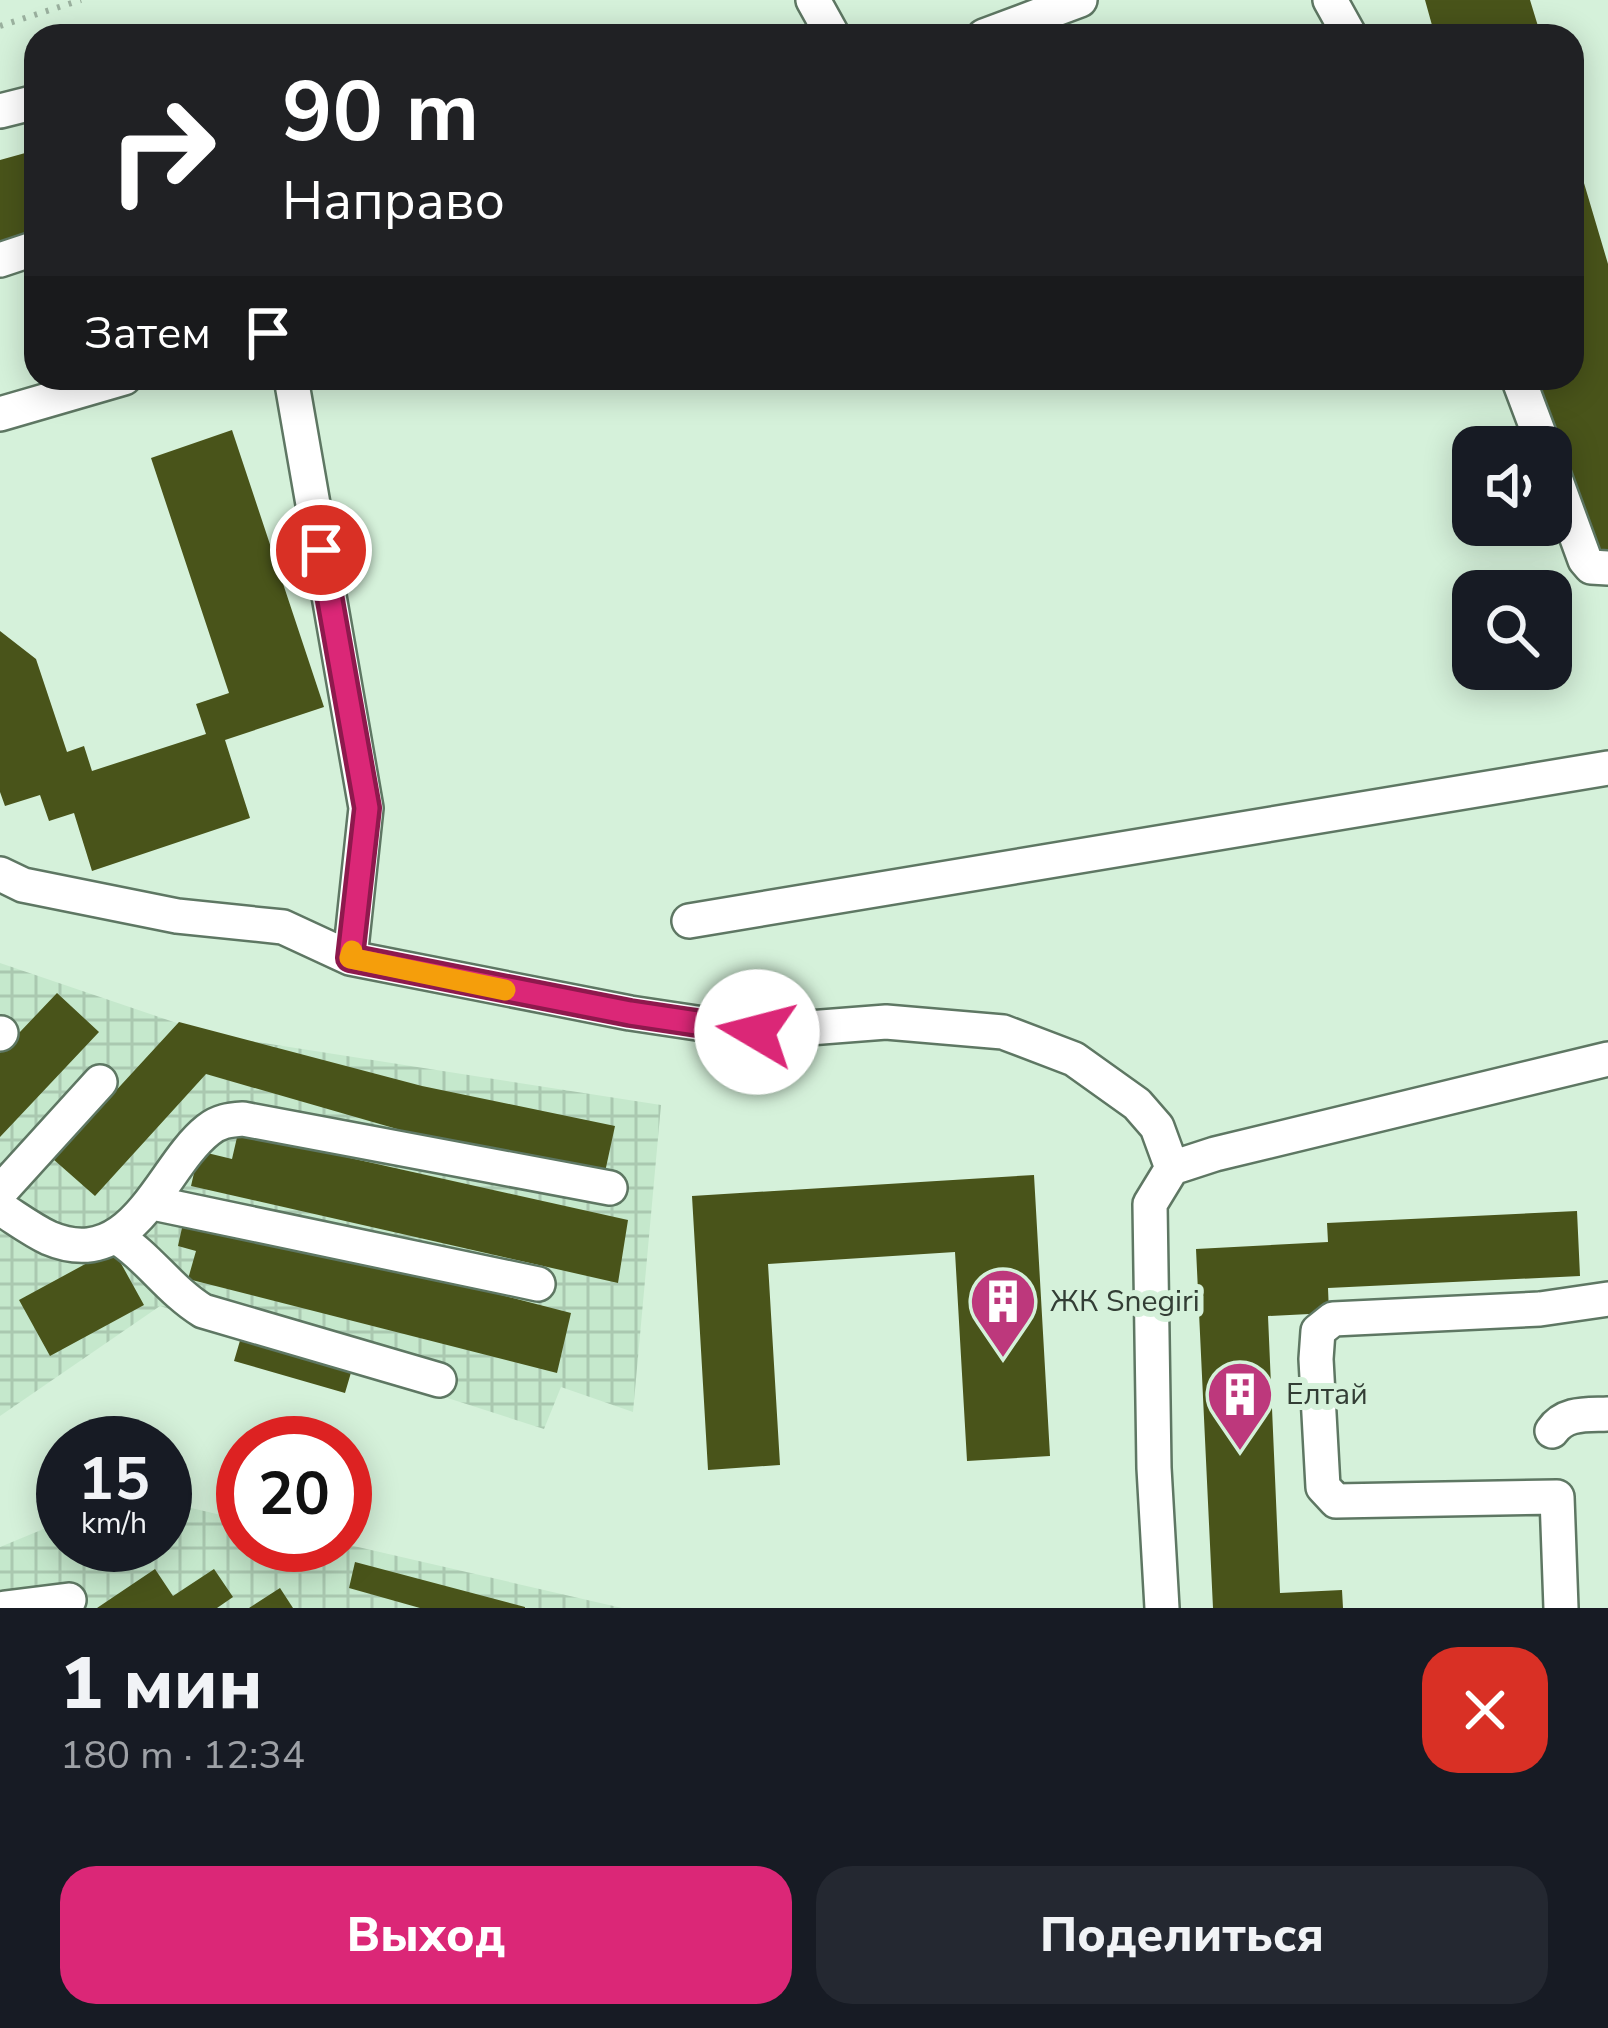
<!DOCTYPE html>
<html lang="ru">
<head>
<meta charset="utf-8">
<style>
  body { margin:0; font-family:"Nunito Sans",sans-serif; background:#242831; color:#f1f3f6; height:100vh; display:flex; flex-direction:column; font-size:45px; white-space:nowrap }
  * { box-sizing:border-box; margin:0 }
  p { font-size:39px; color:#9ea1a6 }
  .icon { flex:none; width:66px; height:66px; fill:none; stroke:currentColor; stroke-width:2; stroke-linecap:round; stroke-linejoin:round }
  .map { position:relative; height:1608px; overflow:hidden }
  .details { display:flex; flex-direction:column; background:#171b24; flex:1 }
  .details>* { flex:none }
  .hud { position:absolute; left:24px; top:24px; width:1560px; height:366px; border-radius:36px; box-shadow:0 6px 30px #0003; background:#202124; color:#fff; overflow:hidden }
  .fabs { position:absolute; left:1452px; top:426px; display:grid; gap:24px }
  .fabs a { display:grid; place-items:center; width:120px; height:120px; border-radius:24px; background:#171b24; box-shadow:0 6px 30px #0003; font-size:60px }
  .speed { position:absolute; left:36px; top:1416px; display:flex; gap:24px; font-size:60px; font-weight:700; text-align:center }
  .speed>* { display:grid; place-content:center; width:156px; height:156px; border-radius:50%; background:#171b24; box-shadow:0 6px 30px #0003; line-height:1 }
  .speed small { font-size:30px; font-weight:400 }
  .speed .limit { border:18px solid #d22; background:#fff; color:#111 }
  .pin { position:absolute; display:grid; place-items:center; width:102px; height:102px; color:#fff; margin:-51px; border:6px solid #fff; border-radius:50%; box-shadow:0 3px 12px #0007 }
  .me { position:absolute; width:132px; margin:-66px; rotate:278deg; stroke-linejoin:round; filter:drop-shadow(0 0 9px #0008) }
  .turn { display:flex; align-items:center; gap:42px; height:252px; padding:0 60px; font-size:54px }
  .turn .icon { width:156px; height:156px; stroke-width:2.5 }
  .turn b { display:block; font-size:84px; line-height:102px }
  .then { display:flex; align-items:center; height:114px; padding:0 60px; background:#0003; gap:24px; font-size:45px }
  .round { display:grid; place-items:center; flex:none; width:126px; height:126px; border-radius:36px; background:#242831 }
  .summary { display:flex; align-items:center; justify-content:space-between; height:204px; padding:0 60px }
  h1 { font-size:72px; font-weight:800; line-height:90px }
  .action { display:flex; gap:24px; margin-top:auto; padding:24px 60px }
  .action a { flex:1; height:138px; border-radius:36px; background:#db2777; color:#fff; font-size:48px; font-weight:800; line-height:138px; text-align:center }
  .action a+a { background:#242831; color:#f1f3f6 }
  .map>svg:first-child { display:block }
</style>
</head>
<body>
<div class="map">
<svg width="1608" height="1608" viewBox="0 0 1608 1608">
  <defs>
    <pattern id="industrial-grid" width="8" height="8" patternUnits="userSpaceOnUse" patternTransform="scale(3)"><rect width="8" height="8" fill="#c5e8cc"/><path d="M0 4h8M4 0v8" fill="none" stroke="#aac8b0"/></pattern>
  </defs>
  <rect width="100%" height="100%" fill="#d5f1da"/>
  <path fill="url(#industrial-grid)" d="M0,963L212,1035L661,1105L633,1412L561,1387L544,1429L160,1306L0,1416Z
    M165,1502L243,1520V1545L345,1544L622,1608H0V1547L63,1521V1545H165Z"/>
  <path fill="#49541a" d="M1425,0H1530L1541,36H1435Z
    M1573,146L1608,264V559L1591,564L1536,378H1572Z
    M36,150V232L0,243V160Z
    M232,430L324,707L225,740L250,818L92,871L74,813L49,821L40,795L5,806L0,792V631L36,659L67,752L84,746L92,771L206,734L196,704L229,693L151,458Z
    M57,993L99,1032L0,1137V1053Z
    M179,1022L422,1086L615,1126L605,1172L411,1133L206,1074L95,1196L53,1159Z
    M238,1133L628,1220L618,1283L191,1186L199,1151L232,1159Z
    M1034,1175L1050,1456L967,1461L955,1252L768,1264L780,1465L708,1470L692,1196Z
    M1577,1211L1580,1276L1328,1288L1329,1313L1268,1316L1280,1593L1342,1590L1343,1608H1213L1196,1249L1328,1242L1327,1223Z
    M185,1214L571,1313L557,1373L188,1279L196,1251L178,1246Z
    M113,1249L144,1305L50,1356L19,1300Z
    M244,1327L355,1359L345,1393L234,1361Z
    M355,1562L525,1607V1608H420L349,1588Z
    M155,1569L173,1596L214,1569L233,1597L217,1608H97Z
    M280,1588L293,1608H249Z"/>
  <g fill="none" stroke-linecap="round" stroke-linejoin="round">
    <defs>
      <path id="minor" d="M813,0L833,36
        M1330,0L1350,36
        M984,36L1080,0
        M0,111L36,102
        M0,260L36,248
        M291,378L366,808L350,958
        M1518,378L1544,447
        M0,414L124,378
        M1551,467L1585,560L1591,567L1608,568
        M0,874L23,885L177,916L283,927L350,958L630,1013L757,1032L886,1022L1003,1032L1074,1059L1137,1104L1157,1127L1172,1168
        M689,921L1608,768
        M0,1034L1,1033
        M0,1192L100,1082
        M153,1203L538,1284
        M0,1208C16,1218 32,1230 49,1238C134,1274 161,1167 208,1130C219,1121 229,1120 243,1119L610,1188
        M115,1236C149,1257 169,1290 203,1311L439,1380
        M1552,1431C1565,1412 1587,1415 1608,1414
        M5,1608L69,1600
        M1162,1608L1154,1468L1150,1204L1172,1168L1215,1154L1608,1059
        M1561,1608L1557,1497L1336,1501L1323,1487L1316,1359L1318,1331L1333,1319L1540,1309L1608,1299"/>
    </defs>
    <use href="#minor" stroke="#5e7763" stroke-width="38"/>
    <path stroke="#9ab09e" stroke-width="6" stroke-dasharray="3 9" stroke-linecap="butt" d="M0,26L81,0"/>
    <use href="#minor" stroke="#fff" stroke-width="33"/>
  </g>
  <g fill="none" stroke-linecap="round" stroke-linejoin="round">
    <defs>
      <path id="route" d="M321,550L367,808L350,958L630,1013L757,1032"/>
    </defs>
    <use href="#route" stroke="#8e194d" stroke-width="30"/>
    <use href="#route" stroke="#db2777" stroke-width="21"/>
    <path stroke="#f59e0b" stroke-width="21" d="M352,951L350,958L505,990"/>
  </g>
  <defs>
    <symbol id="building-pin" viewBox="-11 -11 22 30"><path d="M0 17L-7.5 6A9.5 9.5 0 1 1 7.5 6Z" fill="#bd387c" stroke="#d5f1da"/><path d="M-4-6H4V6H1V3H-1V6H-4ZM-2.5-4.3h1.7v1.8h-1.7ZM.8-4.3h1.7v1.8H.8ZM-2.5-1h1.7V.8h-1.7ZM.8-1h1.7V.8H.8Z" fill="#fff"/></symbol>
  </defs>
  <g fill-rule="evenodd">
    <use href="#building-pin" x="965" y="1263" width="76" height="104"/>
    <use href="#building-pin" x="1202" y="1356" width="76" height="104"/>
  </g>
  <g text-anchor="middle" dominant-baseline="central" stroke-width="12" stroke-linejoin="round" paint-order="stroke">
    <g font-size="30" fill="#333e35" stroke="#d5f1da" text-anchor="start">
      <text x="1050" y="1301">ЖК Snegiri</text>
      <text x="1286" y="1394">Елтай</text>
    </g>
  </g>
</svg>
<div class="fabs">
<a><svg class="icon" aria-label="sound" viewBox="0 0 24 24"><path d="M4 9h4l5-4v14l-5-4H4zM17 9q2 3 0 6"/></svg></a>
<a><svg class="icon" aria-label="search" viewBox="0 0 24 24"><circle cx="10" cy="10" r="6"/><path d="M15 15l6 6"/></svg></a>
</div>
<div class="speed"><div>15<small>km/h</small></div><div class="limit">20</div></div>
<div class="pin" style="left:321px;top:550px;background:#d93025"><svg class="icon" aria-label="arrive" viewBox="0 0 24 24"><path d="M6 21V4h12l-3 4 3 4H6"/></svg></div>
<svg class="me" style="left:757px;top:1032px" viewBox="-20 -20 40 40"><circle r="19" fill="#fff"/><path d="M0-13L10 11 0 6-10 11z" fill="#db2777"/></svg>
<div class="hud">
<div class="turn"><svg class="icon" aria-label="right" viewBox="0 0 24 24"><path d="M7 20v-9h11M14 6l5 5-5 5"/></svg><div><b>90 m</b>Направо</div></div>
<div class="then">Затем<svg class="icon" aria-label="arrive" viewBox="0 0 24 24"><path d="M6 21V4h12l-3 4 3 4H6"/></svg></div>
</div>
</div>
<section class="details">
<div class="summary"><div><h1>1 мин</h1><p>180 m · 12:34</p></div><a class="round" style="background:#d93025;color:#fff"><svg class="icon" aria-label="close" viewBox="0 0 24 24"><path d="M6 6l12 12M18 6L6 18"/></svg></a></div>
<div class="action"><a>Выход</a><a>Поделиться</a></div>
</section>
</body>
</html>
